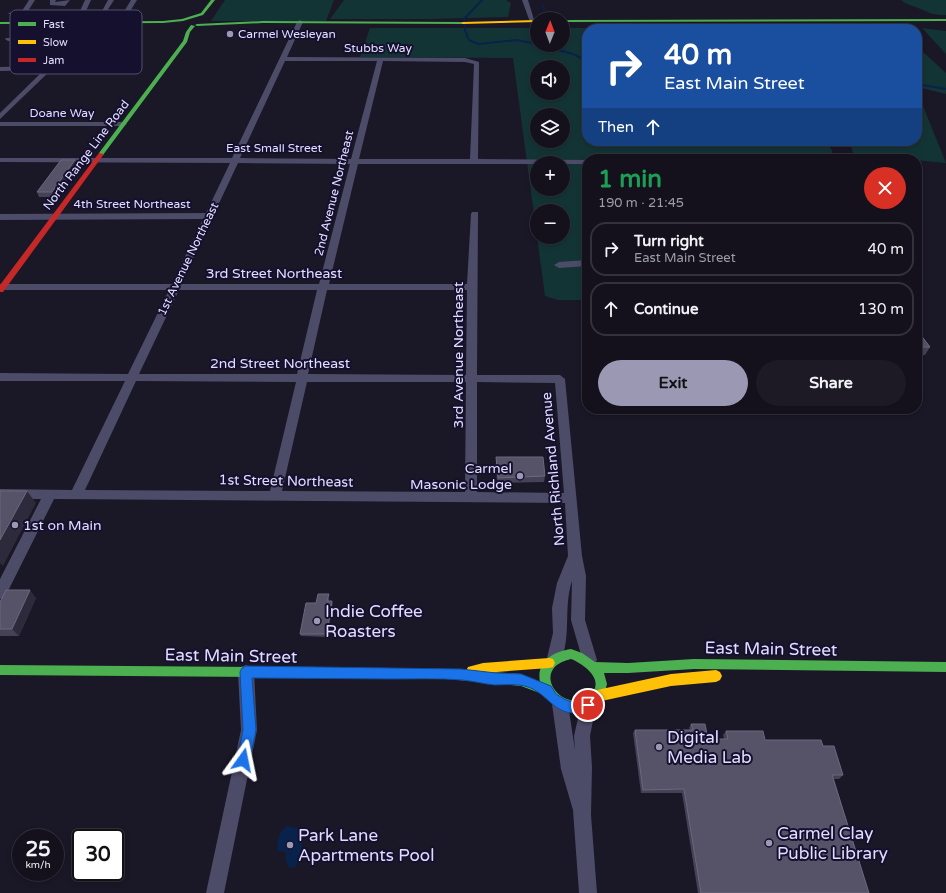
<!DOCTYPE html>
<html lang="en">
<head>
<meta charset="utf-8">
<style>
  body { margin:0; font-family:"Varela Round",sans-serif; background:#1d1a26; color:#f1f3f6; height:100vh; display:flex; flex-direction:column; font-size:15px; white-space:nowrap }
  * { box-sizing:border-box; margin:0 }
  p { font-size:13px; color:#9d9da4 }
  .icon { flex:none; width:22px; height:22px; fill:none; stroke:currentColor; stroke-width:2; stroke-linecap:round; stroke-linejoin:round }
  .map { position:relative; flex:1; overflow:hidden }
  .side { position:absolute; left:582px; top:154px; width:340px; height:260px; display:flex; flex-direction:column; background:#14111d; border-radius:16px; box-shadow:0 2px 6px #0003,0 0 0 1px #33313b }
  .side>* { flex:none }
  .hud { position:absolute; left:582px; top:24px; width:340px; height:122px; border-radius:16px; box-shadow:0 2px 6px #0003,0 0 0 1px #33313b; background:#1a4fa0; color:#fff; overflow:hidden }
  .needle { width:26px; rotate:1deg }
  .buttons { position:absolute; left:530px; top:12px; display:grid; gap:8px }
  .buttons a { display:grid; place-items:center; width:40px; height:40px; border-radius:50%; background:#14111d; box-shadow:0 2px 6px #0003,0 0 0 1px #33313b; font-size:20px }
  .speed { position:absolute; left:12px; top:829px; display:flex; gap:8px; font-size:20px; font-weight:700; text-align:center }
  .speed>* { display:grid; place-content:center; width:52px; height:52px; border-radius:50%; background:#14111d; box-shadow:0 2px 6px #0003,0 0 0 1px #33313b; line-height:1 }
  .speed small { font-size:10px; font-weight:400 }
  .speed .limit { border:2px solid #111; border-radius:6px; background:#fff; color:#111 }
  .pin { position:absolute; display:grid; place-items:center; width:34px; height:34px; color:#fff; margin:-17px; border:2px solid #fff; border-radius:50%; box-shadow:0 1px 4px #0007 }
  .me { position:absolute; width:44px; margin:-22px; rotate:12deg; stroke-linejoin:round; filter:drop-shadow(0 0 3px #0008) }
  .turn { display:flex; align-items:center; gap:14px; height:84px; padding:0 16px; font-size:18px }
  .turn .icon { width:52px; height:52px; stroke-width:2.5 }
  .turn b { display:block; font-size:28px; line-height:34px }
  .then { display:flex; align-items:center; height:38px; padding:0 16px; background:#0003; gap:8px; font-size:15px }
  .round { display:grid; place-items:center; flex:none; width:42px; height:42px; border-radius:21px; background:#1d1a26 }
  .head { display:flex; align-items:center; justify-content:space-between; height:68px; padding:0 16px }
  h1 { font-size:24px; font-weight:700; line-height:30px; color:#1e9e55 }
  .button { display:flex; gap:8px; margin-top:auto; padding:8px 16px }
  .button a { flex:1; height:46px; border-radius:24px; background:#9b98b3; color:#111; font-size:16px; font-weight:700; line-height:46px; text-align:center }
  .button a+a { background:#1d1a26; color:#f1f3f6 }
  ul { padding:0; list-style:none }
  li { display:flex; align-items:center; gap:12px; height:54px; margin:0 8px 6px; padding:0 8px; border:2px solid #33313b; border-radius:16px }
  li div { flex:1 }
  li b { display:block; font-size:15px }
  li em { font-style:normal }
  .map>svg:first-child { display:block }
</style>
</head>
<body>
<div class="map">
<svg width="946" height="893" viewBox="0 0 946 893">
  <rect width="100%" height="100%" fill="#1a1727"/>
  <path fill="#133435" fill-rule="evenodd" d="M225,0H334L326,21H211Z
    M344,0H506L511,3L508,17L430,19H330Z
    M901,0H946V15C930,15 932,13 918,8C911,5 907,5 901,0Z
    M821,25L824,29H673L668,26Z
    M370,28H537V45H563V28H665L667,29H587V141H827L832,151V159H587V300H558L545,296L513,58L360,57ZM537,67H563V93H537ZM537,115H563V141H537ZM537,163H563V189H537ZM537,211H563V237H537Z
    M922,28L946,31V54Z
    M917,50L923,52L946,73V94L917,87Z
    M917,105L923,106L946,163L853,154L850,141H917Z"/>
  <path fill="#09224c" d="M287,826L297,828L303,837L301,857L294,868L289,867L286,862V852L278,851C275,842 280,831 287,826Z"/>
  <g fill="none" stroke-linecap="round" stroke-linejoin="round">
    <path stroke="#09224c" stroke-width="2" d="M482,0L464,19L465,30L469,40L478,44L517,40L537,44
      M543,6L544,10
      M540,45L573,54L587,61
      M917,84L946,89"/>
    <path fill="#4c4c68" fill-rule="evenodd" d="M29,0H35L28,11H80L85,0H91L86,11H102L108,0H114L107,11L125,10L131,0H137L129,13L105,15L52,69L0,119V113L44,70L0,71V67L48,66L75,40L8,41L5,39L6,38L78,36L99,15H11L8,13L22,11Z
      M50,0H56L55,2L70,0L65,6L50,5Z
      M522,0H528L535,23L530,22Z
      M300,20L303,22L287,57L465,58L479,62L478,159L587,160V164H358L329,284H467L471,214L472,212H478L477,375H560L565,379L582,556L586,576L585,620L597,660L594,665L589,667L584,665L571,620L572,581C563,608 572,637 560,663L555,665L550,663L547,658L553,633L552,608L557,583L568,556L565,503L54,499L5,597L0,599V579L41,499H0V489L72,490L125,381H0V373L128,374L169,290H0V284H172L203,219L0,220V214L206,213L230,163L0,162V158H232L297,22ZM285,61H377L351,159L240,158ZM383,61L465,62L474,64L470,159H359ZM238,163L350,164L319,284H181ZM179,290H317L297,374H139ZM327,290H467L466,375L308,374ZM136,381L296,382L270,491L85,490ZM307,382H466L465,492L282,491ZM477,382L555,383L564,493L477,492Z
      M0,122H123L127,124L123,126H0Z
      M587,260V266L559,268L554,265L559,262Z
      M246,665L251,667L254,672L257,730L224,893H206L241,730L238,672L241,667Z
      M560,696L566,699L568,704L575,750L574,736L582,700L588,697L594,700L596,705L590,736L592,767L591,815L597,893H579L573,810L561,769L552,704L554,699Z"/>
    <path fill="#4caf50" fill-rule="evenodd" d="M211,0H215L203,15L183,21L163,23L0,24V22L163,21L182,19L201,13Z
      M946,19V21L563,22V20Z
      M263,21L463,22L465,23L463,24L263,23L197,26L195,25L197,24Z
      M191,25L195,26L190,32L187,42L103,155H99V153L183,41L186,32Z
      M571,649L582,653L595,662L628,663L694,659L946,662V672L694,669L628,673H604L607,684L604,695L599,702L583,712L571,713L556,707L545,695L521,686L448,679L444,678L442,674L444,670L448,669L521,674L540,682C536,661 553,652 571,649ZM571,659C586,665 608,683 587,697C560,713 529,668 571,659Z
      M0,665L259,667L263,668L265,672L263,676L259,677L0,675Z"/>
    <path fill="#ffc107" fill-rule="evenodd" d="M537,20V22L463,24L461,23L463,22Z
      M549,658L553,659L555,663L553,667L549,668L483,673L472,676L468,675L466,671L468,667L483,663Z
      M259,667L448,669L452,670L454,674L452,678L448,679L259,677L255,676L253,672L255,668Z
      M716,670L720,672L722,676L720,680L716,682L671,686L597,702L593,700L591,696L593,692L597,690L671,674Z"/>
    <path fill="#c62828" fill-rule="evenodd" d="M99,153L104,154L3,292H0V285Z"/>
  </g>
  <path fill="#454255" d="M75,160L78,165L54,197H39L37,192Z
    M917,330L930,347L925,355H917Z
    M496,457L545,476L544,482L497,483Z
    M329,597V601L333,604L327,637L301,636L300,634Z
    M36,598L19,636H0V602Z
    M691,724L708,739H724L723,735L726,731L765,740L823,746L843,775L839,779H834L869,893H698L682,793H641L633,733L635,730H690L689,728Z"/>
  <path fill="#2d2a3b" d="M75,160L78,165L54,197L52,192Z
    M27,491L36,503L3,566L0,563V540Z
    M30,590L36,598L19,636L12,629Z
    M332,601L333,604L327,637V634Z"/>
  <path fill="#565267" stroke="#6b687f" d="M61,160H75L52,192H37Z
    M917,330L930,347H919L917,348Z
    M496,457H543L545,476L498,478Z
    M0,491H27L0,540Z
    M6,590H30L12,629H0V602Z
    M318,594H329L327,601H332L327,634H300L306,603H316Z
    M691,724H705L708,739H728L726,731H763L765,740H821L823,746H834L843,775H832L869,893H701L684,789L643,790L635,730H693Z"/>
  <path fill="#1a73e8" stroke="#114b97" d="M246,666L461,669L496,673L521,674L551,686L556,694L564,699L569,701L579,702L588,699L592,701L594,705L592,709C552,725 551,688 519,685C511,684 503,685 495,685C484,684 473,681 462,680C439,678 415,679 392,679C345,679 299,678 252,678L256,730L250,760L248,764L243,766L239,764L237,760L243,730L240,672L242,668Z"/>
  <g fill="#9b98b3" stroke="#15102e" stroke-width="1.5">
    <circle cx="230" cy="34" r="4"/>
    <circle cx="520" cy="476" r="4"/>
    <circle cx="15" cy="525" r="4"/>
    <circle cx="317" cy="621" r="4"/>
    <circle cx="659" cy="747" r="4"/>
    <circle cx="769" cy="843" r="4"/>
    <circle cx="290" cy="845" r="4"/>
  </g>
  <g text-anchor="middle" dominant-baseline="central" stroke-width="4" stroke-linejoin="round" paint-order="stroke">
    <g font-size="12" fill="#e1ddff" stroke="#15102e" text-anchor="start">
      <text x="238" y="34">Carmel Wesleyan</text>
    </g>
    <g font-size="12" fill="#e1ddff" stroke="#15102e">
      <text x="378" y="48">Stubbs Way</text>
      <text x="62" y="113">Doane Way</text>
      <text x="274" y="148">East Small Street</text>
      <text transform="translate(86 155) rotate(-53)">North Range Line Road</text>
      <text transform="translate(334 193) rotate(-76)">2nd Avenue Northeast</text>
      <text x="132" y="204">4th Street Northeast</text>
      <text transform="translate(188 259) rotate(-64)">1st Avenue Northeast</text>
    </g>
    <g font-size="14" fill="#e1ddff" stroke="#15102e">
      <text x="274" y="273">3rd Street Northeast</text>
      <text transform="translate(458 355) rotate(-90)">3rd Avenue Northeast</text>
      <text x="280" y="363">2nd Street Northeast</text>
      <text transform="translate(553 469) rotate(-95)">North Richland Avenue</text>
      <text transform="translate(286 481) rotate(1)">1st Street Northeast</text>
    </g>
    <g font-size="14" fill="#e1ddff" stroke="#15102e" text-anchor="end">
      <text x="512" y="468">Carmel<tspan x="512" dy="16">Masonic Lodge</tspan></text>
      <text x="23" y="525" text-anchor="start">1st on Main</text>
    </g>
    <g font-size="17" fill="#e1ddff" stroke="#15102e" text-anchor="start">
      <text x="325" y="611">Indie Coffee<tspan x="325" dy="20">Roasters</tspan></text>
      <text x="667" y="737">Digital<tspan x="667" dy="20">Media Lab</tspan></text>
      <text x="777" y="833">Carmel Clay<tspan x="777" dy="20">Public Library</tspan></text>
      <text x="298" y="835">Park Lane<tspan x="298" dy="20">Apartments Pool</tspan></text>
    </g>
    <g font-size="17" fill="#e1ddff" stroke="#15102e">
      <text transform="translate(771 649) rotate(1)">East Main Street</text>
      <text transform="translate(231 656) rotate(1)">East Main Street</text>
    </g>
  </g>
  <rect x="10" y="10" width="132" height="64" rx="6" fill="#15102e" stroke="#524e6d" stroke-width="1"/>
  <rect x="18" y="22" width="18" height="4" fill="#4caf50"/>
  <rect x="18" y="40" width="18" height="4" fill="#ffc107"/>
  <rect x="18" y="58" width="18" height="4" fill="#c62828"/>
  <g font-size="11" fill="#e1ddff">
    <text x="43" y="28">Fast</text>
    <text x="43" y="46">Slow</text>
    <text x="43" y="64">Jam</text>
  </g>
</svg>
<div class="buttons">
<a><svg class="needle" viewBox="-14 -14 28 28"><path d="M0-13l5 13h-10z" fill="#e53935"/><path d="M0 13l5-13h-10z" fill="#9d9da4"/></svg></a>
<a><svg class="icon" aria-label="sound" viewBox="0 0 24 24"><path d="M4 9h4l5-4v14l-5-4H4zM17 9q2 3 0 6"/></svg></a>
<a><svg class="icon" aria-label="layers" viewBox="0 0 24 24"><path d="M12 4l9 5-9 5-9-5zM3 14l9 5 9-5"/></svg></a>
<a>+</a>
<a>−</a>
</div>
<div class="speed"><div>25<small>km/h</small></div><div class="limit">30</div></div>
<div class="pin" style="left:588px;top:705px;background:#d93025"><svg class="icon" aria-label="arrive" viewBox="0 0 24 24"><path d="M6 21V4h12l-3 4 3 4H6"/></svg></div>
<svg class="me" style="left:243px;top:760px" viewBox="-20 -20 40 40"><path d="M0-17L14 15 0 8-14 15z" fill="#1a73e8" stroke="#fff" stroke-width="4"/></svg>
<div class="hud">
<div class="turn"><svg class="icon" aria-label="right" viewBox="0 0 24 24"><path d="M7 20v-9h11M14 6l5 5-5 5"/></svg><div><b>40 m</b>East Main Street</div></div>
<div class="then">Then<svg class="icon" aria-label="ahead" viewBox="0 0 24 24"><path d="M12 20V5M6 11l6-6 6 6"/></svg></div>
</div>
<section class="side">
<div class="head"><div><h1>1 min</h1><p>190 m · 21:45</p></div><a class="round" style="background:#d93025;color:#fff"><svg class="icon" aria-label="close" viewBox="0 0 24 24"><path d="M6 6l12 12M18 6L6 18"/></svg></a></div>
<ul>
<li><svg class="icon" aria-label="right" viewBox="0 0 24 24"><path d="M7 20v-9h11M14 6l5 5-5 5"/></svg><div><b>Turn right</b><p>East Main Street</p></div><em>40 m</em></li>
<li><svg class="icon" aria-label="ahead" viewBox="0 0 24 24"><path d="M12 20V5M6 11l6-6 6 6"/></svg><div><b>Continue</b></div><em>130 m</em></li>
</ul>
<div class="button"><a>Exit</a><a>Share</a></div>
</section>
</div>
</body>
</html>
